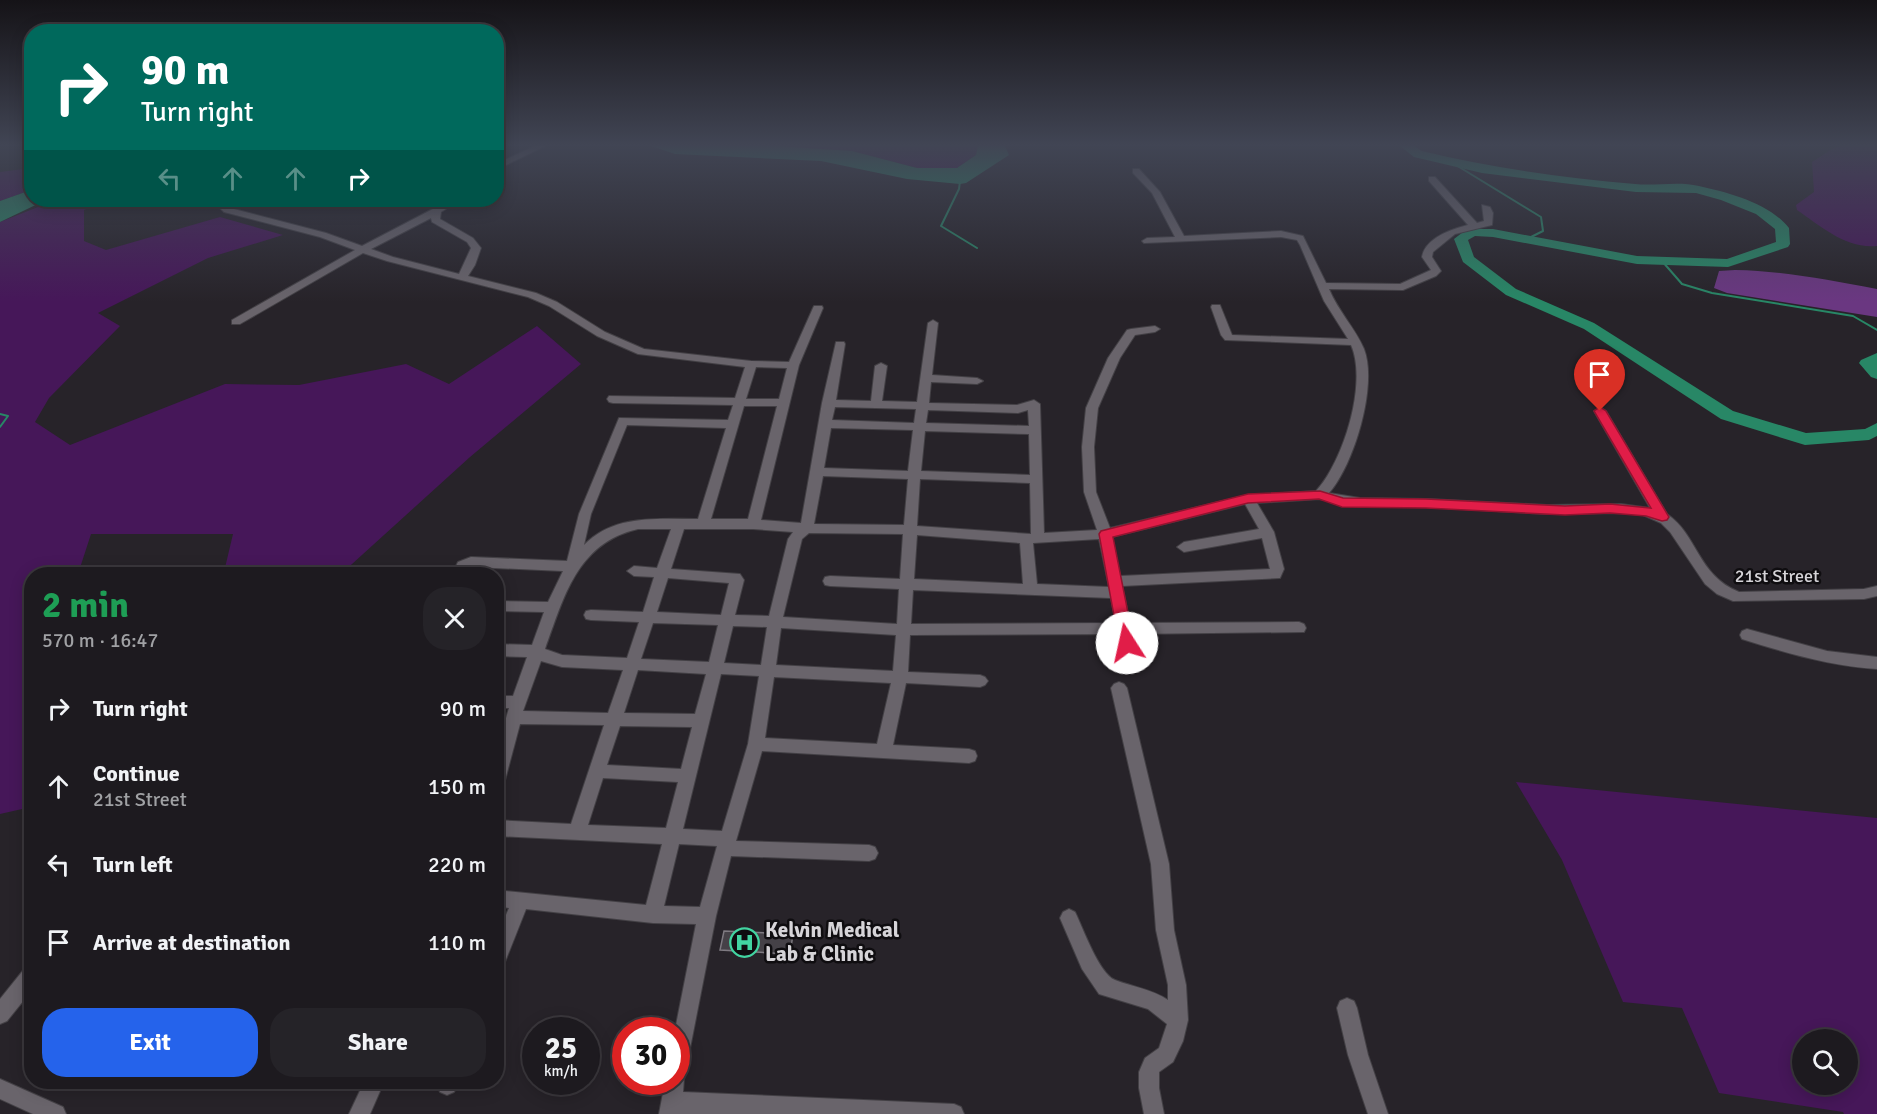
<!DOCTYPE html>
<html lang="en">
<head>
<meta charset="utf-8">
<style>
  body { margin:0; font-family:Signika,sans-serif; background:#252328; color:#f1f3f6; height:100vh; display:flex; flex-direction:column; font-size:22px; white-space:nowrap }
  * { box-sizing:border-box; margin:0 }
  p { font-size:20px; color:#a0a1a4 }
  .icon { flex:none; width:33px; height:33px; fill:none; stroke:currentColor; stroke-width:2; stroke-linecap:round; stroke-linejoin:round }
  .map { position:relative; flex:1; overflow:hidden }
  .panel { position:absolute; left:24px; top:567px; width:480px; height:522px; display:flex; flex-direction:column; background:#1d1a1f; border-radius:24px; box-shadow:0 3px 15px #0003,0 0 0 2px #3b383d }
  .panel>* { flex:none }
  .top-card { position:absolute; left:24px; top:24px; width:480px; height:183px; border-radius:24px; box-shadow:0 3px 15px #0003,0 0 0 2px #3b383d; background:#00695c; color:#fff; overflow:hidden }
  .buttons { position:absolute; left:1792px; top:1029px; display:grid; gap:12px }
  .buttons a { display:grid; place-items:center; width:66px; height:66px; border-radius:50%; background:#1d1a1f; box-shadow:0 3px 15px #0003,0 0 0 2px #3b383d; font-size:30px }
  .speed { position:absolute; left:522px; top:1017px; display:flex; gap:12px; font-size:30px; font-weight:700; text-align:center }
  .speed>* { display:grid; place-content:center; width:78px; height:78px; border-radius:50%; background:#1d1a1f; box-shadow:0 3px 15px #0003,0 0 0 2px #3b383d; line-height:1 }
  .speed small { font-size:15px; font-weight:400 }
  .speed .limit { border:9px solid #d22; background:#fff; color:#111 }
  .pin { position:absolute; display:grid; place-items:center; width:51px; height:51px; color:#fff; margin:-62px -26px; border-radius:50% 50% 50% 0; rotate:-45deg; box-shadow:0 0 6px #0007 }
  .pin .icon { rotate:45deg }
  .me { position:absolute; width:66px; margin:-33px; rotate:350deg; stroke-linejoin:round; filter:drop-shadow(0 0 4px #0008) }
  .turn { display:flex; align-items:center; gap:21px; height:126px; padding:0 18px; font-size:27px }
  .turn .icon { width:78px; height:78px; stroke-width:2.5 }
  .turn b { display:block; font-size:42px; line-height:51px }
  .lanes { display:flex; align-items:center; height:57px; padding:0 18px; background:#0003; justify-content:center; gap:30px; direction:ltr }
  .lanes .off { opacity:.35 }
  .round { display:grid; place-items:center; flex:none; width:63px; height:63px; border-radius:24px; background:#252328 }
  .head { display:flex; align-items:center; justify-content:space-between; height:102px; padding:0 18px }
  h1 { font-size:36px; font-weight:800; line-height:45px; color:#1e9e55 }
  .primary-button { display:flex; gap:12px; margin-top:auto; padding:12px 18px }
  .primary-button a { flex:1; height:69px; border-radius:24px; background:#2563eb; color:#fff; font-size:24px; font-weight:800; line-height:69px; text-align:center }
  .primary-button a+a { background:#252328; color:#f1f3f6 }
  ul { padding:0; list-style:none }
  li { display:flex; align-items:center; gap:18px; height:78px; padding:0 18px }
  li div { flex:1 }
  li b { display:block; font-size:22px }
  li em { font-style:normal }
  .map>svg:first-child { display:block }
</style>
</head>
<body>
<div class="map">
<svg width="1877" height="1114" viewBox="0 0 1877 1114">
  <rect width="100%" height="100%" fill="#272329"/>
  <path fill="#461759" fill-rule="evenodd" d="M776,146H978L976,155L957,168H917L852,151Z
    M1841,146H1877V246C1846,249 1822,227 1797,210L1796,205L1814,192L1812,162L1832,149Z
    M31,168V190L0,201V172Z
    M56,200H111L84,210V241L106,250L220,217L283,235L208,258L98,313L120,326L49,398L35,422L70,445L225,384L299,385L406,364L449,384L537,326L581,364L470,457L341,574H229L224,572L233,534H91L78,574H32V722L26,740L31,742V807L0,814V222Z
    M1516,782L1877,818V1114H1844L1843,1112L1719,1093L1682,1008L1623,1002L1562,860ZM1803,1040H1848V1084H1803Z"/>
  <path fill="#6a3781" d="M1735,270C1785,271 1828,280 1877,289V317L1727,293L1714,288L1719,271Z"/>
  <path fill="#288766" d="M651,146H776L852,151L917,168H957L976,155L978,146H1005L1009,155L966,183L960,184L907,179L821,161L675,154Z
    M31,190L32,200H46L0,222V201Z"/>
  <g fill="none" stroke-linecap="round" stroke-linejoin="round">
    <path stroke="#288766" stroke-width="2" d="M1451,162L1541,217L1543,231L1527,239
      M960,181L959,189L941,226L977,248
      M1662,261L1682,284L1712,293L1853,316L1877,330
      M0,414L8,416L0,427"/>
    <path fill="#288766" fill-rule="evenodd" d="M1400,146H1414L1422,151C1492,168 1564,178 1635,184C1656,186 1679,181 1699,186C1730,193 1769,203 1789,228L1790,244L1788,247L1728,267L1637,264L1493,237L1475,236L1468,240L1474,257L1516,289L1594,323L1733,411L1806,433L1865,429L1877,423V436L1869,440L1805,445L1721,419L1584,329L1506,295L1463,262L1454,239L1467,229H1493L1637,256L1727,259L1776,242L1775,229L1756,214L1721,200L1696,193L1636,192L1482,173L1414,157Z
      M1877,353V379L1871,377L1859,363L1861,360Z"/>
  </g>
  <path fill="#454147" stroke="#7e7a81" stroke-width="1.5" d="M724,931L793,934L790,954L720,950Z"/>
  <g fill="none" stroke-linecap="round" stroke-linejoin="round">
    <defs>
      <path id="minor" d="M535,146H545L496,170V164Z
        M1133,169H1139L1160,192L1184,236L1281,231L1303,236L1326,283L1400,284L1431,270L1422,257C1425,238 1452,229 1468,225L1429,181V177H1435L1477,223L1484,221L1482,205L1490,207L1493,213L1492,225L1455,234L1433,252L1432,257L1441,271L1436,276L1403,290L1329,289C1338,311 1355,328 1364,349C1378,385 1354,465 1329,493L1360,498L1428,499L1547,505L1621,504L1650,508L1594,411L1600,407L1606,411L1667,514C1698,535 1697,575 1739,592L1864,589L1877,586V596L1864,599L1733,601L1717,594L1705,584L1670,532L1661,523L1643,515L1621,513L1547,514L1428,507H1360L1320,499L1257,503L1274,532L1284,569L1280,578L1122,586L1130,623L1299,622L1304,624L1306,628L1304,632L1132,634L1134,643L1132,647H1122L1118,634L910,635L908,672L980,675L985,677L988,681L985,685L980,687L906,683L893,745L969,749L975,751L977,756L975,761L969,763L762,751L736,841L869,845L875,847L878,853L875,859L869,861L731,856L716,916L684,1079L683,1092L954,1104L961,1107L964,1114H659L665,1082H676L675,1030L696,924L653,923L526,909L503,967L496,970V938L509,908L496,906V890L646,905L662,844L496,836V820L571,824L604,725L520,724L504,784L502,789L496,791V752L509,708H496V696H513L527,657L496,656V644L532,645L544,612L496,611V601L548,602L563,571L472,567L468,568L466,574H452L458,562L471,557L567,561L579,514L619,418L728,420L733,405L613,403L609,402L607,399L609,396L735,398L745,367L638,354L597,336L549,306L528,297L387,261L363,253L240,324H232V320L355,250L320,237L224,212L217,205L201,200L223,201L230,208L326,233L362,246L450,200H460L441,212L440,219L473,238L481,248L475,265L468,276L536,293L557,302L605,332L644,349L751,361L789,362L813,308L814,306H822L823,308L799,365L761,520L801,523L822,403L836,342H844L845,344L836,400L871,401L875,366L881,363L887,366L882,401L917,402L928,323L933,320L938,323L932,375L977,378L983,381L977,384L931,382L929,403L1017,405L1034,400L1040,404L1044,533L1097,530L1084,492L1082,447L1086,408L1108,358L1127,330L1131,329L1155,326L1160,329L1155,332L1135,335L1120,358L1098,408L1094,447L1096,492L1110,528L1248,495L1316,491C1343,462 1368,383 1351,345L1225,340L1221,335L1211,307L1212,305H1220L1232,335L1348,339L1324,301L1300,245L1297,240L1281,237L1144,243L1142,241L1147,238L1175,237L1152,193L1133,173ZM431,218L432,222L467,242L471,248L459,274L393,257L371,249ZM756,367L787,368L779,399H746ZM744,406H777L748,519H711ZM835,407L916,409L914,423L832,420ZM928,410L1018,413L1028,410L1029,426L926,423ZM627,425L726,428L698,519C658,519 614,514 584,545L591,514ZM831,428L913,430L908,471L824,468ZM925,431L1029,434L1030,475L921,471ZM823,476L908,479L904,525L814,524ZM920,479L1030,483L1031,534L917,526ZM1245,504L1259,529L1184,542L1177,547L1184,552L1262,538L1270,569L1120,576L1112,537ZM638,529H671L657,568L634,566L627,571L634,576L654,577L643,612L591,610L586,611L584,615L586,619L591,620L639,622L627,658L562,655L545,649C564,597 577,543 638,529ZM684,529H753L793,532L788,539L769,616L735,615L744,580L740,574L671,569ZM809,533L903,534L900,579L830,576L825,577L823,581L825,585L830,586L899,589L897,624L783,617L802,539ZM917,535L1020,543L1023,584L914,579ZM1099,539L1109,587L1037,584L1033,543ZM668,578L729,583L721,615L657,612ZM913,590L1111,598L1116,623L911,624ZM653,623L718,625L709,662L641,659ZM733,626L767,627L761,665L724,663ZM781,628L896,635L893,671L776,665ZM541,661L562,667L623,670L608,713L523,711ZM638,670L706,674L695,714L624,713ZM721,674L759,676L748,744L722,831L683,829ZM774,677L891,683L877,744L765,738ZM620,726L692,727L681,769L607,765ZM603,778L678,782L666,828L588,825ZM679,844L717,846L700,907L664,906Z
        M216,567L221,568V574H207L211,568Z
        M1747,629L1827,651L1877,657V669C1830,666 1786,653 1742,639L1740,635L1742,631Z
        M1119,682L1124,684L1127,688L1169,864L1174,930L1186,985L1188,1020L1183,1041L1173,1062L1159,1072V1088L1164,1114H1144L1139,1088V1072L1145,1058L1159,1048L1167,1024L1148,1009L1099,994L1082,969L1060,918L1063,912L1069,909L1075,912C1083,928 1099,974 1115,980C1133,987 1152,989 1168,1000V985L1156,930L1151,864L1111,688L1114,684Z
        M32,966V990L7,1021L0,1024V999L25,968Z
        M1347,998L1354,1001L1357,1008L1368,1055L1388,1114H1368L1348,1055L1337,1008L1340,1001Z
        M0,1079L63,1107L66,1114H33L0,1099Z
        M364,1082H384L370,1114H349Z
        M438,1082H459L454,1092L447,1095L440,1092L437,1085Z"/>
    </defs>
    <use href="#minor" stroke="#434045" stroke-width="2"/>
    <use href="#minor" fill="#69646b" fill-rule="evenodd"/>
  </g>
  <linearGradient id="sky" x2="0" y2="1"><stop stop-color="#151317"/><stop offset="0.48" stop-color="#414554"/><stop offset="1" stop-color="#414554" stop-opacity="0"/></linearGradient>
  <rect width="1877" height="302" fill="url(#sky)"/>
  <path fill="#e11d48" stroke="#92132f" stroke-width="1.5" d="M1600,407L1606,411L1669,517L1667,520L1662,521L1646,516L1610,513L1565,515L1426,508L1342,507L1319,499L1248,503L1113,537L1134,643L1132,647H1121L1119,643L1099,534L1101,531L1248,494L1320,491L1343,498L1426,499L1565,506L1610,504L1651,508L1594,411Z"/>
  <defs>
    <symbol id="hospital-ring" viewBox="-11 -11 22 22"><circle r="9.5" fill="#0f0d10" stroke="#42d4a1" stroke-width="1.5"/><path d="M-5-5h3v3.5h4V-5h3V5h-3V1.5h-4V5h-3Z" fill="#42d4a1"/></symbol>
  </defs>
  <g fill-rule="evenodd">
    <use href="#hospital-ring" x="728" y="926" width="33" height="33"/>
  </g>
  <g text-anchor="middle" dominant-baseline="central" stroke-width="5" stroke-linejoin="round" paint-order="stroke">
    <g font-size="18" fill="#d6d4d8" stroke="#0f0d10">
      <text x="1777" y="576">21st Street</text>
    </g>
    <g font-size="21" font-weight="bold" fill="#d6d4d8" stroke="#0f0d10" text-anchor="start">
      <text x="765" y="930">Kelvin Medical<tspan x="765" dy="24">Lab &amp; Clinic</tspan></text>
    </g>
  </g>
</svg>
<div class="buttons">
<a><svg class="icon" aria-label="search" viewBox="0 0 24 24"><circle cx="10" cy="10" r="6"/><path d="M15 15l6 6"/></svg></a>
</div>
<div class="speed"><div>25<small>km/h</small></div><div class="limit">30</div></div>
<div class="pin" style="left:1600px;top:411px;background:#d93025"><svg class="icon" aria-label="arrive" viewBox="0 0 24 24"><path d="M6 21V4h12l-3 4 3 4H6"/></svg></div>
<svg class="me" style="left:1127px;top:643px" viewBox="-20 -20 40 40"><circle r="19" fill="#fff"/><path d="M0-13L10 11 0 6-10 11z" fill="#e11d48"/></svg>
<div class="top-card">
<div class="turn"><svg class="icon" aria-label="right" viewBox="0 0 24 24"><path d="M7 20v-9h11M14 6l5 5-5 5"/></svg><div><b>90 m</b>Turn right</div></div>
<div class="lanes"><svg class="icon off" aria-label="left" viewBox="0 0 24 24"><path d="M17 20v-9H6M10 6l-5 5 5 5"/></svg><svg class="icon off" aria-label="ahead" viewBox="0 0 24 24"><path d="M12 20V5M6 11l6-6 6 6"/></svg><svg class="icon off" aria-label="ahead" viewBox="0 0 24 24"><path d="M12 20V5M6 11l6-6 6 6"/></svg><svg class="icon" aria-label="right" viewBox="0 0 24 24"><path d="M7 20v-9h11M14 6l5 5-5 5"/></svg></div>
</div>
<section class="panel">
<div class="head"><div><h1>2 min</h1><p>570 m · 16:47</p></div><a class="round"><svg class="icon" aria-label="close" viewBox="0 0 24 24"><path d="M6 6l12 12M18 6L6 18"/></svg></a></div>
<ul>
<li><svg class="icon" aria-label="right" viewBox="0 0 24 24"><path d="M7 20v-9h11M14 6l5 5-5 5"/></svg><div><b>Turn right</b></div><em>90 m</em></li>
<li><svg class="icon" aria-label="ahead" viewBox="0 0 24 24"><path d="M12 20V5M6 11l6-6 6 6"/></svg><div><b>Continue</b><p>21st Street</p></div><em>150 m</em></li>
<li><svg class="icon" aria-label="left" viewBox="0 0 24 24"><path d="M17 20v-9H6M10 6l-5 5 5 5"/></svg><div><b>Turn left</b></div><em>220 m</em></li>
<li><svg class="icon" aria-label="arrive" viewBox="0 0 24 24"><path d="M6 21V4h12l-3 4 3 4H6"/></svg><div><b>Arrive at destination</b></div><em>110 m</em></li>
</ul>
<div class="primary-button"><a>Exit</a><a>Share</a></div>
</section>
</div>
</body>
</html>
